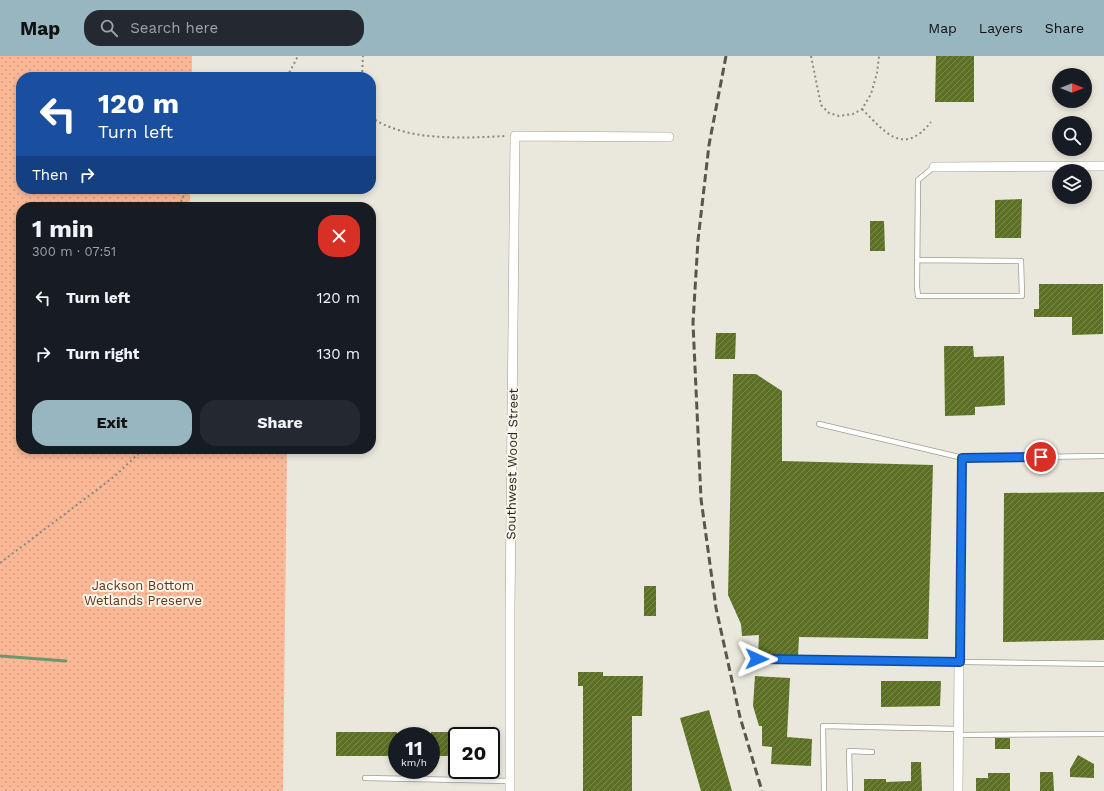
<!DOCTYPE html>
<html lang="en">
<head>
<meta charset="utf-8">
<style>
  body { margin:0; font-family:"Work Sans",sans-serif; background:#242831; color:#f1f3f6; height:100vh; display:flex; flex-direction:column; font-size:15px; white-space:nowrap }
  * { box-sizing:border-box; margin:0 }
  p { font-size:13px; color:#9ea1a6 }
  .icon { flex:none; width:22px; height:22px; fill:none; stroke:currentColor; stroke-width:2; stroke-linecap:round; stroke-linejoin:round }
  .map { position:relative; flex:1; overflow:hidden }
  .panel { position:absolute; left:16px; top:146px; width:360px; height:252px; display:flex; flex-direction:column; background:#171b24; border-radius:16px; box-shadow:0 2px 6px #0003 }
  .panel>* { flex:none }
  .hud { position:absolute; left:16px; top:16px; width:360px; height:122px; border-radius:16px; box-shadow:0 2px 6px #0003; background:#1a4fa0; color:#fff; overflow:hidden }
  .needle { width:26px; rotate:90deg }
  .fabs { position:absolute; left:1052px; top:12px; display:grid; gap:8px }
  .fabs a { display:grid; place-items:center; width:40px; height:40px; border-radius:50%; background:#171b24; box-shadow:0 2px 6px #0003; font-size:20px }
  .speed { position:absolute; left:388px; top:671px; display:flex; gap:8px; font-size:20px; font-weight:700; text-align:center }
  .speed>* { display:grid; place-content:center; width:52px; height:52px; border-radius:50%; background:#171b24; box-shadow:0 2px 6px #0003; line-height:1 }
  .speed small { font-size:10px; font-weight:400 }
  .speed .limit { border:2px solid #111; border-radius:6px; background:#fff; color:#111 }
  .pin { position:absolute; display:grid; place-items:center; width:34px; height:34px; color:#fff; margin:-17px; border:2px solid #fff; border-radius:50%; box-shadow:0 1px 4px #0007 }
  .me { position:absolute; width:44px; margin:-22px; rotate:91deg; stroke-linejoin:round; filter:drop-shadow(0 0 3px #0008) }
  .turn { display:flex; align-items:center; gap:14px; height:84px; padding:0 16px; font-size:18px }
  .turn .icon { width:52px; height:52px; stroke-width:2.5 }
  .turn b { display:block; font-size:28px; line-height:34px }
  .then { display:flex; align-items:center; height:38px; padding:0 16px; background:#0003; gap:8px; font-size:15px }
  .round { display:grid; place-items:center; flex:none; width:42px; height:42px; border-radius:16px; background:#242831 }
  .headline { display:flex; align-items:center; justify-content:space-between; height:68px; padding:0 16px }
  h1 { font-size:24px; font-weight:700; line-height:30px }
  .cta { display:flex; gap:8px; margin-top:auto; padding:8px 16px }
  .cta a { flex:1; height:46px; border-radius:16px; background:#97b6c0; color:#111; font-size:16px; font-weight:700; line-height:46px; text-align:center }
  .cta a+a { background:#242831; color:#f1f3f6 }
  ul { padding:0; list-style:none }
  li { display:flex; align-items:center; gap:12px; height:56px; padding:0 16px }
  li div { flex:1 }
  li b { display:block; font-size:15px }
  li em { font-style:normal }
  header { display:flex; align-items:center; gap:24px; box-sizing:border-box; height:56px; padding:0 20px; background:#97b6c0; color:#111 }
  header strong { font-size:19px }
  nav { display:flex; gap:22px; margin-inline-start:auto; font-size:14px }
  .search { width:280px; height:36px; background:#242831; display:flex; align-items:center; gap:10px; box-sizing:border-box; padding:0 14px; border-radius:16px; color:#9ea1a6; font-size:15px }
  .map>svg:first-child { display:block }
</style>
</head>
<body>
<header>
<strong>Map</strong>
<div class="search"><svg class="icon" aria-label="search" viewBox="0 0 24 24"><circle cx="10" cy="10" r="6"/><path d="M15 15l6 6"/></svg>Search here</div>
<nav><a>Map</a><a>Layers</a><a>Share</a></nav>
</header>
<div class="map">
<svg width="1104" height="735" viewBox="0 0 1104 735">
  <defs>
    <pattern id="park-dots" width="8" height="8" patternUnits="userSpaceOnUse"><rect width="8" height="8" fill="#fab896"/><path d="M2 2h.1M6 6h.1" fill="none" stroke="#d69e81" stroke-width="1.8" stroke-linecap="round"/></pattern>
    <pattern id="building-hatch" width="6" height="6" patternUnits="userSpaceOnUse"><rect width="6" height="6" fill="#5d7124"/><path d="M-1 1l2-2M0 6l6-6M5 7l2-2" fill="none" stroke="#7a8852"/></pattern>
  </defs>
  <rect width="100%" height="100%" fill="#eae8dc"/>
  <path fill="url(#park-dots)" d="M0,0H192V21H21V133H190V151H21V393H287L283,735H0Z"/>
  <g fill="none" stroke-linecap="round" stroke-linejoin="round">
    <path stroke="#6c986e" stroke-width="3" d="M0,600L66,605"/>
  </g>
  <path fill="url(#building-hatch)" d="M936,0H974V46H935Z
    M1022,143L1021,182H995V144Z
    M870,165H884L885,195H870Z
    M1039,228H1103V278L1072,279V261H1034V253H1039Z
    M716,277H736L735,303H715Z
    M944,290H973L974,301L1004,300L1005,349L975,351V359L945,360Z
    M733,318H756L782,335V405L933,409L928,583L799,581L798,600L758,599L759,579L742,580L741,568L728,539Z
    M1104,436V584L1003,586L1004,437Z
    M644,530H656V560H644Z
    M578,616H603V620H643L642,660H632V735H583V630H578Z
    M755,620L790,622L787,681L812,683L811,710L771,708L772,691L762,690V670H759L753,650Z
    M881,625H941L940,650L881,651Z
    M709,654L732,735H701L680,662Z
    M336,676H397V700H336Z
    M431,676H457V700H431Z
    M995,682H1010V693H995Z
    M1078,699L1094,708V722L1070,721V713Z
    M911,706H921L922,735H864V723H886V726L911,725Z
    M1040,716H1053L1054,735H1040Z
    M988,717H1010V735H976V722H988Z"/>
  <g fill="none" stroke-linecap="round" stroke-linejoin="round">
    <defs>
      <path id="lane" d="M917,204L1021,205L1022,240H918L917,231L918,124L934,111
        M819,368L963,402L959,606
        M963,402L1104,400
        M757,603L1104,608
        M959,679L1104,678
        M365,722L510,725
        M824,735L823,670L959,673
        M850,735L849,695L872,696"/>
      <path id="street" d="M934,111L1104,110
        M510,735V552L515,80L669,81
        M958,735L959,606"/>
    </defs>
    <use href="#lane" stroke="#9f9d93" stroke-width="6"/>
    <use href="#street" stroke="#9f9d93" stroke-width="10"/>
    <path stroke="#898880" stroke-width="2" stroke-dasharray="2 3" stroke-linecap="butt" d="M811,0L821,49L829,57L839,60L853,58L862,53L871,38L877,17L879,0
      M287,21L298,0
      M362,21L363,0
      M862,53C885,76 903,101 931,66
      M371,61C406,86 464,82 506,80
      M180,151C181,144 184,137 191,133
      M0,507L115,420L138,398L140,393"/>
    <use href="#lane" stroke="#fff" stroke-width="4.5"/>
    <use href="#street" stroke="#fff" stroke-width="9"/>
    <path stroke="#57564f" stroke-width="3" stroke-dasharray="8 4" stroke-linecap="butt" d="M726,0L709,89L698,184L693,267L701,443L716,552L740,661L762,735"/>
  </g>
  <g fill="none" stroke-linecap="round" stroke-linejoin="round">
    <defs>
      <path id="route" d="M757,603L960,606L962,402L1041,401"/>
    </defs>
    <use href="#route" stroke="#114b97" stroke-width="10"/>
    <use href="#route" stroke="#1a73e8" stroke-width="7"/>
  </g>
  <g text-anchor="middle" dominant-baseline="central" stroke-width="4" stroke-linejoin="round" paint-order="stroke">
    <g font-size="13" fill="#272722" stroke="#f7f5e9">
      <text transform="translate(512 408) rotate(-89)">Southwest Wood Street</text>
    </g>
    <g font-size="13" fill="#663519" stroke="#f7f5e9">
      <text x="143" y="529">Jackson Bottom<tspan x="143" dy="15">Wetlands Preserve</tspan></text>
    </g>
  </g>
</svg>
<div class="fabs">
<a><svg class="needle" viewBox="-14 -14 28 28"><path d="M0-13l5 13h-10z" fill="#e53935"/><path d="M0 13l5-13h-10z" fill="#9ea1a6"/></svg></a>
<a><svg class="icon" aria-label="search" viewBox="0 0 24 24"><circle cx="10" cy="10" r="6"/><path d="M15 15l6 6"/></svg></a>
<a><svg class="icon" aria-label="layers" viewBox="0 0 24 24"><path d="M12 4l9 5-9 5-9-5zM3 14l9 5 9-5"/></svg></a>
</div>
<div class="speed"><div>11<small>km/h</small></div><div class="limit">20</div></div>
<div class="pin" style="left:1041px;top:401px;background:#d93025"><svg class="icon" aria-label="arrive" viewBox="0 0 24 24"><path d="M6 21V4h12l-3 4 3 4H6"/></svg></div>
<svg class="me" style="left:757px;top:603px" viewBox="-20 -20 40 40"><path d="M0-17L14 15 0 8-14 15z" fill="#1a73e8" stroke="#fff" stroke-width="4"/></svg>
<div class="hud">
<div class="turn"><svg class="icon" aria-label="left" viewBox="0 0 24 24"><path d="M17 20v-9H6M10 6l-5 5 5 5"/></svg><div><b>120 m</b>Turn left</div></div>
<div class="then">Then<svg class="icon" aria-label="right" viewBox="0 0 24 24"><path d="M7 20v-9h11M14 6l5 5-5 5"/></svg></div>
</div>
<section class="panel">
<div class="headline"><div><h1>1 min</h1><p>300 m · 07:51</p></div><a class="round" style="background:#d93025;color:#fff"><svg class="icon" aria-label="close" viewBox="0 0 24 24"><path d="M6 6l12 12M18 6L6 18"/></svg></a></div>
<ul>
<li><svg class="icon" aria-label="left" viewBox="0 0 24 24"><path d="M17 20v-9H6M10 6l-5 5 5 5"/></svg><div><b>Turn left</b></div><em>120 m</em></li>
<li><svg class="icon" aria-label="right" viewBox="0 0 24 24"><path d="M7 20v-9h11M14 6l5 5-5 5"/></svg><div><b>Turn right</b></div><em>130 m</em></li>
</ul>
<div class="cta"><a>Exit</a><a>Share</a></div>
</section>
</div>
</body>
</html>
